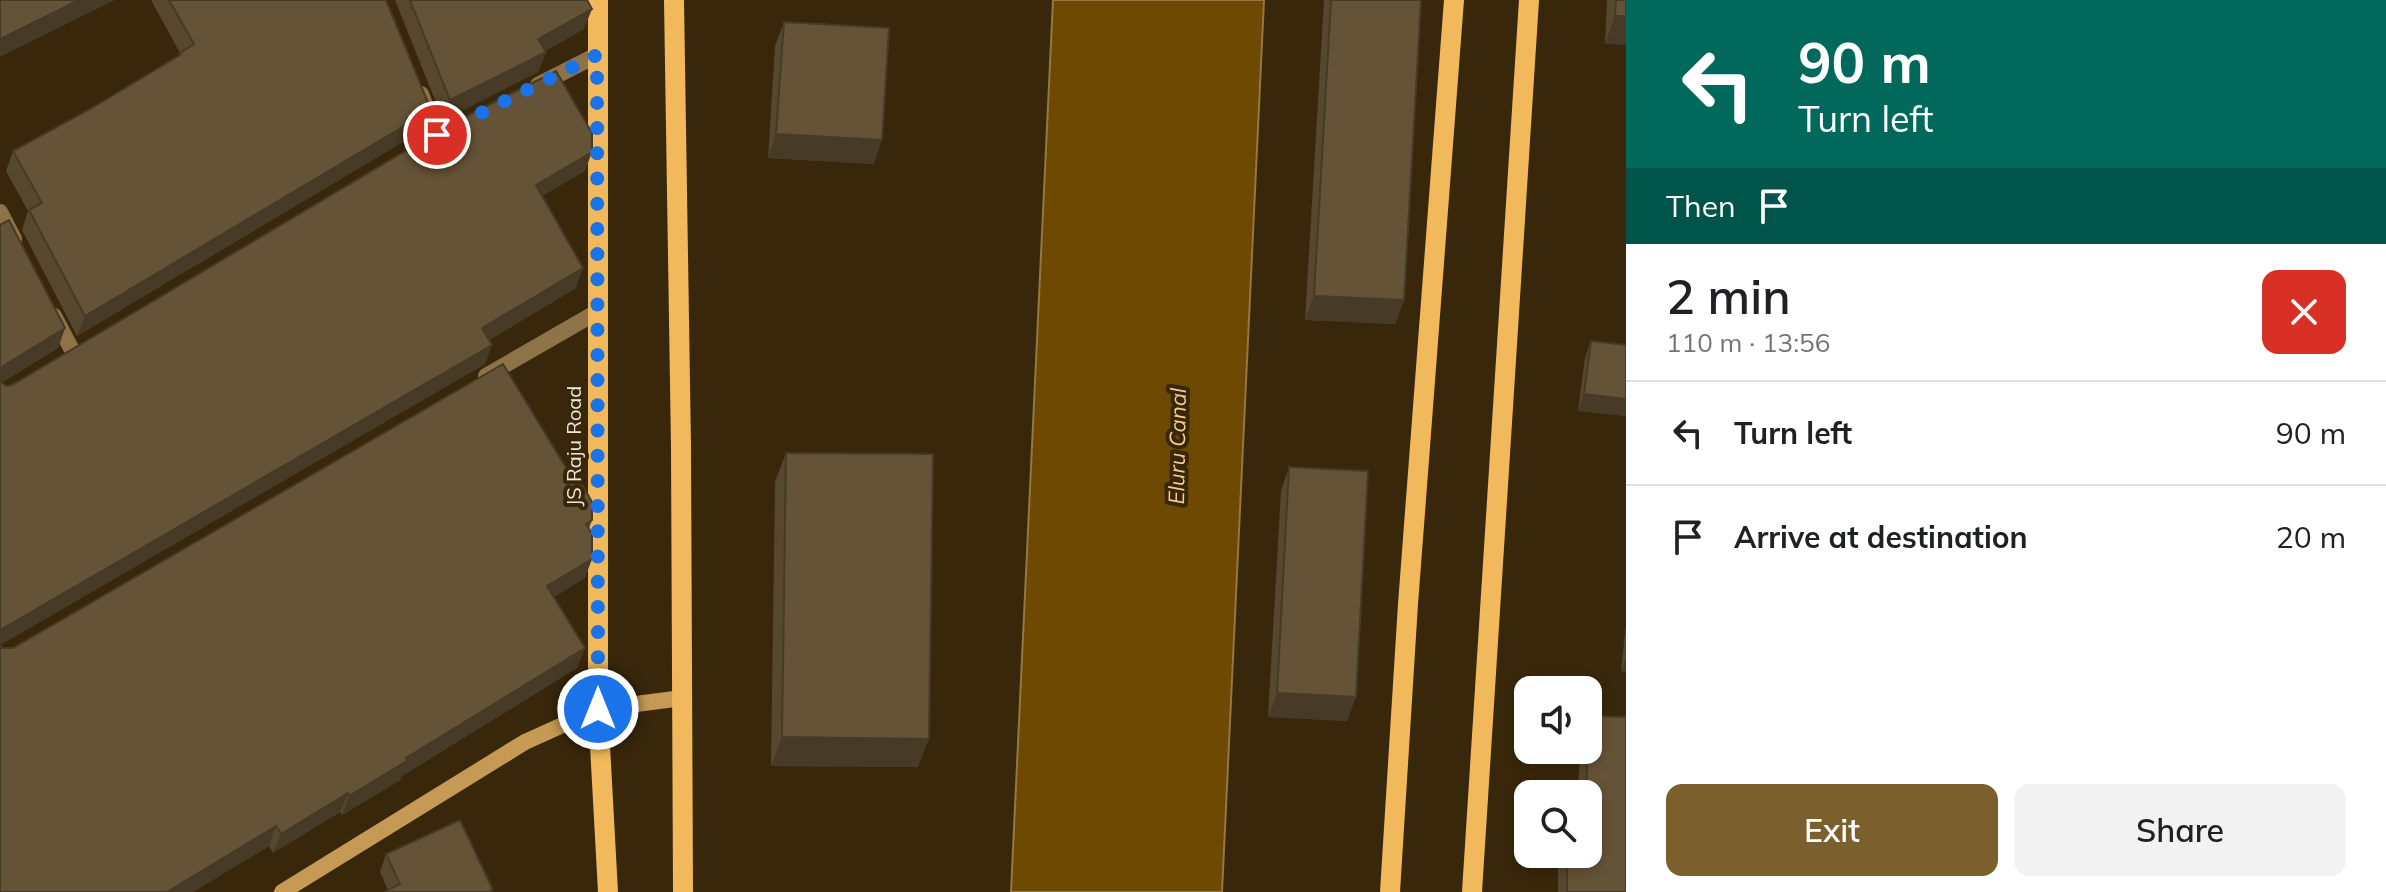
<!DOCTYPE html>
<html lang="en">
<head>
<meta charset="utf-8">
<style>
  body { margin:0; font-family:Mulish,sans-serif; background:#f2f2f2; color:#202124; height:100vh; display:flex; flex-direction:column; font-size:30px; white-space:nowrap }
  * { box-sizing:border-box; margin:0 }
  p { font-size:26px; color:#757577 }
  .icon { flex:none; width:44px; height:44px; fill:none; stroke:currentColor; stroke-width:2; stroke-linecap:round; stroke-linejoin:round }
  .map { position:relative; flex:1; overflow:hidden }
  .panel { display:flex; flex-direction:column; background:#fff; width:760px }
  .panel>* { flex:none }
  .guide { background:#00695c; color:#fff; overflow:hidden }
  .tools { position:absolute; left:1514px; top:676px; display:grid; gap:16px }
  .tools a { display:grid; place-items:center; width:88px; height:88px; border-radius:16px; background:#fff; box-shadow:0 4px 12px #0003; font-size:40px }
  .pin { position:absolute; display:grid; place-items:center; width:68px; height:68px; color:#fff; margin:-34px; border:4px solid #fff; border-radius:50%; box-shadow:0 2px 8px #0007 }
  .me { position:absolute; width:88px; margin:-44px; rotate:0deg; stroke-linejoin:round; filter:drop-shadow(0 0 6px #0008) }
  .turn { display:flex; align-items:center; gap:28px; height:168px; padding:0 40px; font-size:36px }
  .turn .icon { width:104px; height:104px; stroke-width:2.5 }
  .turn b { display:block; font-size:56px; line-height:68px }
  .then { display:flex; align-items:center; height:76px; padding:0 40px; background:#0003; gap:16px; font-size:30px }
  .round { display:grid; place-items:center; flex:none; width:84px; height:84px; border-radius:16px; background:#f2f2f2 }
  .overview { display:flex; align-items:center; justify-content:space-between; height:136px; padding:0 40px }
  h1 { font-size:48px; font-weight:600; line-height:60px }
  .cta { display:flex; gap:16px; margin-top:auto; padding:16px 40px }
  .cta a { flex:1; height:92px; border-radius:16px; background:#7b5f2d; color:#fff; font-size:32px; font-weight:600; line-height:92px; text-align:center }
  .cta a+a { background:#f2f2f2; color:#202124 }
  ul { padding:0; list-style:none }
  li { display:flex; align-items:center; gap:24px; height:104px; padding:0 40px; border-top:2px solid #e0e0e0 }
  li div { flex:1 }
  li b { display:block; font-size:30px }
  li em { font-style:normal }
  main { display:flex; flex:1; min-height:0 }
  .map>svg:first-child { display:block }
</style>
</head>
<body>
<main>
<div class="map">
<svg width="1626" height="892" viewBox="0 0 1626 892">
  <rect width="100%" height="100%" fill="#38270b"/>
  <path fill="#6d4901" stroke="#957841" stroke-width="2" d="M1053,0H1264L1222,892H1011Z"/>
  <g fill="none" stroke-linecap="round" stroke-linejoin="round">
    <path stroke="#8e7248" stroke-width="16" d="M538,85L597,55
      M421,94L437,135
      M0,212L14,239
      M54,316L72,350
      M486,376L597,312"/>
    <path stroke="#c69a54" stroke-width="16" d="M282,892L525,742L598,709L682,698"/>
    <path stroke="#f2b95c" stroke-width="20" d="M598,0V709L608,892
      M674,0L681,447L683,892
      M1390,892L1408,604L1454,0
      M1472,892L1529,0"/>
  </g>
  <path fill="#57472f" d="M151,0H386L423,130L77,336L22,230L28,211L6,171L13,151L92,108L178,57L180,53Z
    M395,0H587L584,29L545,51L546,52L538,72L443,120Z
    M1324,0H1421L1404,300L1395,324L1305,320Z
    M1607,0H1626L1605,44Z
    M784,22L874,164L768,158L775,46Z
    M585,171L542,196L576,288L489,340L492,345L485,364L0,645L2,648H13L592,520L589,529L585,578L554,597L585,648L577,668L402,776L400,780L342,815L340,812L273,853L269,846L193,892H0V225L65,328L58,348L1,383L7,386Z
    M1591,341L1626,345V416L1578,411L1585,358Z
    M786,453L918,767L771,766L775,482Z
    M1289,467L1347,721L1268,717L1281,491Z
    M1626,624V672L1621,671Z
    M1580,750H1588L1626,892H1558V854H1588V794H1578Z
    M386,854L493,890L492,892H384L388,890L380,872Z"/>
  <path fill="#473a26" d="M79,0H115L0,57V39Z
    M592,9L584,29L530,59L538,39Z
    M1615,16H1626V45L1605,44Z
    M546,52L538,72L443,120L450,100Z
    M431,110L423,130L77,336L85,316Z
    M776,134L882,140L874,164L768,158Z
    M592,152L585,171L528,204L536,185Z
    M583,268L576,288L475,348L482,328Z
    M1314,296L1404,300L1395,324L1305,320Z
    M65,328L58,348L0,383V368Z
    M492,345L485,364L0,645V632L2,629Z
    M1584,394L1626,399V416L1578,411Z
    M592,559L585,578L540,606L547,586Z
    M585,648L577,668L402,776L400,780L342,815L349,796L406,758Z
    M1626,659V672L1621,671Z
    M1277,693L1356,697L1347,721L1268,717Z
    M782,737L929,739L918,767L771,766Z
    M348,793L340,812L273,853L281,834Z
    M276,826L269,846L193,892H167Z"/>
  <path fill="#655337" stroke="#473a26" stroke-width="2" d="M0,0H79L0,39Z
    M169,0H386L431,110L85,316L29,210L42,203L13,151L92,108L180,55L179,54L194,44Z
    M410,0H587L592,9L538,39L546,52L450,100Z
    M1331,0H1421L1404,300L1314,296Z
    M1616,0H1626V16H1615Z
    M784,22L889,28L882,140L776,134Z
    M556,71L592,133V152L536,185L583,268L482,328L492,345L2,629L0,632V382L7,386L12,385L449,125Z
    M9,220L65,328L0,368V225Z
    M1591,341L1626,345V399L1584,394Z
    M503,364L576,484L580,481L592,502V520L586,524L592,534V559L547,586L585,648L406,758L407,761L349,796L348,793L281,834L276,826L167,892H0V645L2,648H13Z
    M786,453L933,454L929,739L782,737Z
    M1289,467L1368,471L1356,697L1277,693Z
    M1589,716L1626,717V892H1567V854H1588V794H1586Z
    M460,820L493,890L488,892H384L400,884L386,854Z"/>
  <g fill="none" stroke-linecap="round" stroke-linejoin="round">
    <path stroke="#1a73e8" stroke-width="14" stroke-dasharray="0 25.2" d="M437,135L597,55L598,709"/>
  </g>
  <g text-anchor="middle" dominant-baseline="central" stroke-width="8" stroke-linejoin="round" paint-order="stroke">
    <g font-size="20" fill="#f1e6d6" stroke="#38270b">
      <text transform="translate(573 446) rotate(-90)">JS Raju Road</text>
    </g>
    <g font-size="22" font-style="italic" fill="#f7cc8a" stroke="#38270b">
      <text transform="translate(1177 446) rotate(-89)">Eluru Canal</text>
    </g>
  </g>
</svg>
<div class="tools">
<a><svg class="icon" aria-label="sound" viewBox="0 0 24 24"><path d="M4 9h4l5-4v14l-5-4H4zM17 9q2 3 0 6"/></svg></a>
<a><svg class="icon" aria-label="search" viewBox="0 0 24 24"><circle cx="10" cy="10" r="6"/><path d="M15 15l6 6"/></svg></a>
</div>
<div class="pin" style="left:437px;top:135px;background:#d93025"><svg class="icon" aria-label="arrive" viewBox="0 0 24 24"><path d="M6 21V4h12l-3 4 3 4H6"/></svg></div>
<svg class="me" style="left:598px;top:709px" viewBox="-20 -20 40 40"><circle r="17" fill="#1a73e8" stroke="#fff" stroke-width="3"/><path d="M0-11L8 9 0 5-8 9z" fill="#fff"/></svg>
</div>
<section class="panel">
<div class="guide">
<div class="turn"><svg class="icon" aria-label="left" viewBox="0 0 24 24"><path d="M17 20v-9H6M10 6l-5 5 5 5"/></svg><div><b>90 m</b>Turn left</div></div>
<div class="then">Then<svg class="icon" aria-label="arrive" viewBox="0 0 24 24"><path d="M6 21V4h12l-3 4 3 4H6"/></svg></div>
</div>
<div class="overview"><div><h1>2 min</h1><p>110 m · 13:56</p></div><a class="round" style="background:#d93025;color:#fff"><svg class="icon" aria-label="close" viewBox="0 0 24 24"><path d="M6 6l12 12M18 6L6 18"/></svg></a></div>
<ul>
<li><svg class="icon" aria-label="left" viewBox="0 0 24 24"><path d="M17 20v-9H6M10 6l-5 5 5 5"/></svg><div><b>Turn left</b></div><em>90 m</em></li>
<li><svg class="icon" aria-label="arrive" viewBox="0 0 24 24"><path d="M6 21V4h12l-3 4 3 4H6"/></svg><div><b>Arrive at destination</b></div><em>20 m</em></li>
</ul>
<div class="cta"><a>Exit</a><a>Share</a></div>
</section>
</main>
</body>
</html>
